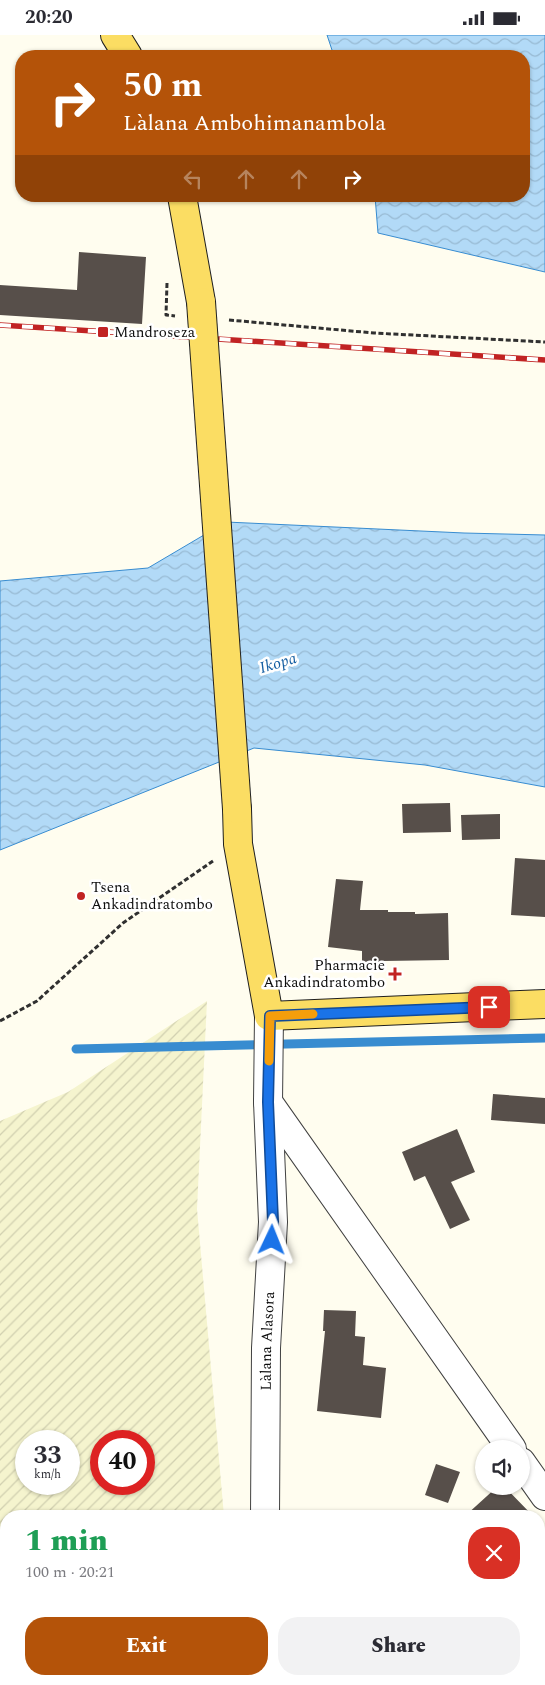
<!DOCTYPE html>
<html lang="en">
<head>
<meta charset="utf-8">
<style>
  body { margin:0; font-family:Spectral,serif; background:#f2f2f3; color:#2b2b33; height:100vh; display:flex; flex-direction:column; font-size:19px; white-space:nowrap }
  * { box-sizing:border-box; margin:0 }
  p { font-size:16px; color:#7c7c81 }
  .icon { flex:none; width:28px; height:28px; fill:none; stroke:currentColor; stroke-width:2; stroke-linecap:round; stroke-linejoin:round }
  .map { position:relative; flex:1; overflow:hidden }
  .sheet { position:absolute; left:0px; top:1475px; width:545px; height:175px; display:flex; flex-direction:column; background:#fff; border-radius:20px 20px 0 0; box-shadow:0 1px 4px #0004 }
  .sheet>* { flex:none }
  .hud { position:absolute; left:15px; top:15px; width:515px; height:152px; border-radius:20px; box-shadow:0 1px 4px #0004; background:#b45309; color:#fff; overflow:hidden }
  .fabs { position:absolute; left:475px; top:1405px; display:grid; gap:10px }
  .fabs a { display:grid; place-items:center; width:55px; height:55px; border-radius:50%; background:#fff; box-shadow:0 1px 4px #0004; font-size:25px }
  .speed { position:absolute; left:15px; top:1395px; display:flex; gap:10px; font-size:25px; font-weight:700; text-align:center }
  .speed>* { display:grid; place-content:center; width:65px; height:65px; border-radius:50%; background:#fff; box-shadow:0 1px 4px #0004; line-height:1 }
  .speed small { font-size:12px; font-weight:400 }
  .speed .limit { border:8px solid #d22; background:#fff; color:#111 }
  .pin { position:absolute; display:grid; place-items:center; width:42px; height:42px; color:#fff; margin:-21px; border-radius:10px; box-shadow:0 2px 8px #0006 }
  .me { position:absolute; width:55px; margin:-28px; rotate:2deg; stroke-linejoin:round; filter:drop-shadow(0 0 4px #0008) }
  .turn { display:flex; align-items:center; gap:18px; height:105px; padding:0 25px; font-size:22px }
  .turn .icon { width:65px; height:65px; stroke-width:2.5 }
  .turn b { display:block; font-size:35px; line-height:42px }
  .lanes { display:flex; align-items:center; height:48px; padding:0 25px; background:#0003; justify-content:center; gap:25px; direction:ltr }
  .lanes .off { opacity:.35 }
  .round { display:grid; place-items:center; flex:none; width:52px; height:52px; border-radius:20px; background:#f2f2f3 }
  .headline { display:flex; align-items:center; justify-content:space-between; height:85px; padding:0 25px }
  h1 { font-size:30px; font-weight:800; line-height:38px; color:#1e9e55 }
  .action { display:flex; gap:10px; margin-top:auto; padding:10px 25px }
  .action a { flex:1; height:58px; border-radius:20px; background:#b45309; color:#fff; font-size:20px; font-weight:800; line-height:58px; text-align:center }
  .action a+a { background:#f2f2f3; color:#2b2b33 }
  .status { display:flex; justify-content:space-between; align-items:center; height:35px; padding:0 25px; background:#fff; direction:ltr }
  .status svg { height:14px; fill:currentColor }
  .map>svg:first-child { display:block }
</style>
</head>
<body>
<div class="status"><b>20:20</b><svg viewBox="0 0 49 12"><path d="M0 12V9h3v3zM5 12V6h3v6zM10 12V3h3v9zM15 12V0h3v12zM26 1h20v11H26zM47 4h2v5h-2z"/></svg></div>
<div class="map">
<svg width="545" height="1650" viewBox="0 0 545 1650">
  <defs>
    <pattern id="farmland-furrows" width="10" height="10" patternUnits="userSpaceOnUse" patternTransform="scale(1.25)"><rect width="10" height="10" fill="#f5f4ce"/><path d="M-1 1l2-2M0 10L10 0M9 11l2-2" fill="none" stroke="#d1d0b0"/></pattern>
    <pattern id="water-waves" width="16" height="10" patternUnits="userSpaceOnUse" patternTransform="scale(1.25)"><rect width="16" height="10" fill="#b2daf7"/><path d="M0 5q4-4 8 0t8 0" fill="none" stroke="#98bad3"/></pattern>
  </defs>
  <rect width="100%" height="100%" fill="#fffdef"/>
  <path fill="url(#farmland-furrows)" fill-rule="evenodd" d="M207,966L197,1174L224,1481H6V1641L5,1650H0V1086L68,1057ZM26,1406H69V1449H26ZM101,1406H144V1449H101Z"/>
  <path fill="url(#water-waves)" stroke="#388cd0" d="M327,0H545V237L378,198L375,161H524V21H334Z
    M226,487L464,498L545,500V752L425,730L254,713L0,815V546L148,533Z"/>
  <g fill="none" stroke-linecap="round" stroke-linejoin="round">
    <path stroke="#388cd0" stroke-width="9" d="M76,1014L545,1003"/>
  </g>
  <path fill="#574f4a" d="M79,217L146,222L142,289L0,280V250L77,255Z
    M450,768L451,797L403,798L402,769Z
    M500,779V804L462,805L461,780Z
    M515,823L545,825V882L511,880Z
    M336,844L363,846L360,875H388V877H415V879L448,878L449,925L384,926V928L362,927V916L328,912Z
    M493,1059L545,1063V1089L491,1085Z
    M457,1094L475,1137L451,1147L470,1185L450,1194L425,1141L414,1146L402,1117Z
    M324,1275L356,1276L355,1301L365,1302L363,1330L386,1333L381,1383L317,1376L325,1296H323Z
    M436,1429L460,1437L448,1468L425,1460Z
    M498,1451H504L533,1481H465Z"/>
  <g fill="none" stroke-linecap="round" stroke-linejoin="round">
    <defs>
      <g id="minor">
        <path d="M268,1067L512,1414"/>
        <path d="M521,1427L545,1461"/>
        <path id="s1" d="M265,1481L266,1313L273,1187L268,1067L269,981"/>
        <path d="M265,1650V1644"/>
      </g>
      <path id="major" d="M115,0L128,21
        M182,161L201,267
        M237,774L238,809L269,981L545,969"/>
    </defs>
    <use href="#minor" stroke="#414141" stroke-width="30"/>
    <use href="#major" stroke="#1f1f1f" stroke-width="30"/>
    <path stroke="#303030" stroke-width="3" stroke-dasharray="5 2.5" stroke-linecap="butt" d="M167,248L166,280L175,281
      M229,285L374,298L545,307
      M0,986L37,966L123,888L213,826"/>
    <use href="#minor" stroke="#fff" stroke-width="28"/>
    <use href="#major" stroke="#fbdd63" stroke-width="28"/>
    <defs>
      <path id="rail" d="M0,290L545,325"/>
    </defs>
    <use href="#rail" stroke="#c12323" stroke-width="5.5"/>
    <use href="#rail" stroke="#fff" stroke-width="4" stroke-dasharray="11" stroke-linecap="butt"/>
    <defs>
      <path id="major-bridge" d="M201,267L237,774"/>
    </defs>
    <use href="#major-bridge" stroke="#1f1f1f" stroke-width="30" stroke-linecap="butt"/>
    <use href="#major-bridge" stroke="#fbdd63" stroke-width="28"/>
  </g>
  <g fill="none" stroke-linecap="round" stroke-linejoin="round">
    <defs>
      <path id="route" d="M272,1205L273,1187L268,1067L270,981L489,972"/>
    </defs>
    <use href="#route" stroke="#114b97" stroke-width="12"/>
    <use href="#route" stroke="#1a73e8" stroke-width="9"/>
    <path stroke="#f59e0b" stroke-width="9" d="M269,1026L270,981L313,979"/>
  </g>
  <g fill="#c12323" stroke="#fff" stroke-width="2">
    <rect x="97" y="291" width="12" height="12" rx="2.5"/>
    <circle cx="81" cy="861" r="5"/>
    <path d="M392.5 931.5h5v5h5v5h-5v5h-5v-5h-5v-5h5z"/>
  </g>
  <g text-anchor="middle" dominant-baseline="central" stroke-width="5" stroke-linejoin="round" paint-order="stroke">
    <g font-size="15" fill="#0e0e0e" stroke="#fff" text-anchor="start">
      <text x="114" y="297">Mandroseza</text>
      <text x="91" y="852">Tsena<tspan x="91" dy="17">Ankadindratombo</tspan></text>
      <text x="385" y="930" text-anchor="end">Pharmacie<tspan x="385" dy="17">Ankadindratombo</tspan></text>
    </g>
    <g font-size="15" fill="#0e0e0e" stroke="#fff">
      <text stroke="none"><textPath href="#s1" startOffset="175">Làlana Alasora</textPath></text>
    </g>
    <g font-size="16" font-style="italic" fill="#145ea2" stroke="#fff">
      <text transform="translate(278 628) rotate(-17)">Ikopa</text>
    </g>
  </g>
</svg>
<div class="fabs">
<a><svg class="icon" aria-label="sound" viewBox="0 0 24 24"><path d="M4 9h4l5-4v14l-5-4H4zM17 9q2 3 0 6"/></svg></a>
</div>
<div class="speed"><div>33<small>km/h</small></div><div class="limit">40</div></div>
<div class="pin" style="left:489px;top:972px;background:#d93025"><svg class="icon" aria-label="arrive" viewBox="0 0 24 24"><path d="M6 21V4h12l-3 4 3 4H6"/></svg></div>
<svg class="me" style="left:272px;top:1205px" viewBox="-20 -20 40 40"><path d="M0-17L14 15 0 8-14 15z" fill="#1a73e8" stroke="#fff" stroke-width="4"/></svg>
<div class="hud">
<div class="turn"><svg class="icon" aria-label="right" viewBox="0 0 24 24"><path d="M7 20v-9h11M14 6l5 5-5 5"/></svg><div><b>50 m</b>Làlana Ambohimanambola</div></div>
<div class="lanes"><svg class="icon off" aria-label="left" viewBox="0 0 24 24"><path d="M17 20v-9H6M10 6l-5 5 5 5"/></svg><svg class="icon off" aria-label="ahead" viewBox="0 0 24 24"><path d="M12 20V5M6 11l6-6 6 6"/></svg><svg class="icon off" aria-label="ahead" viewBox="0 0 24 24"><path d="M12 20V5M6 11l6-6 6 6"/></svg><svg class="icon" aria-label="right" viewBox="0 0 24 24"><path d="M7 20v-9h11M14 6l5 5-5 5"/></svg></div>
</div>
<section class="sheet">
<div class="headline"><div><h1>1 min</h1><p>100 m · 20:21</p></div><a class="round" style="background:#d93025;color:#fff"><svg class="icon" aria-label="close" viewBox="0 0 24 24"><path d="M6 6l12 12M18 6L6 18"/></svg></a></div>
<div class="action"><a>Exit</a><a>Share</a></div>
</section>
</div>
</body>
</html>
